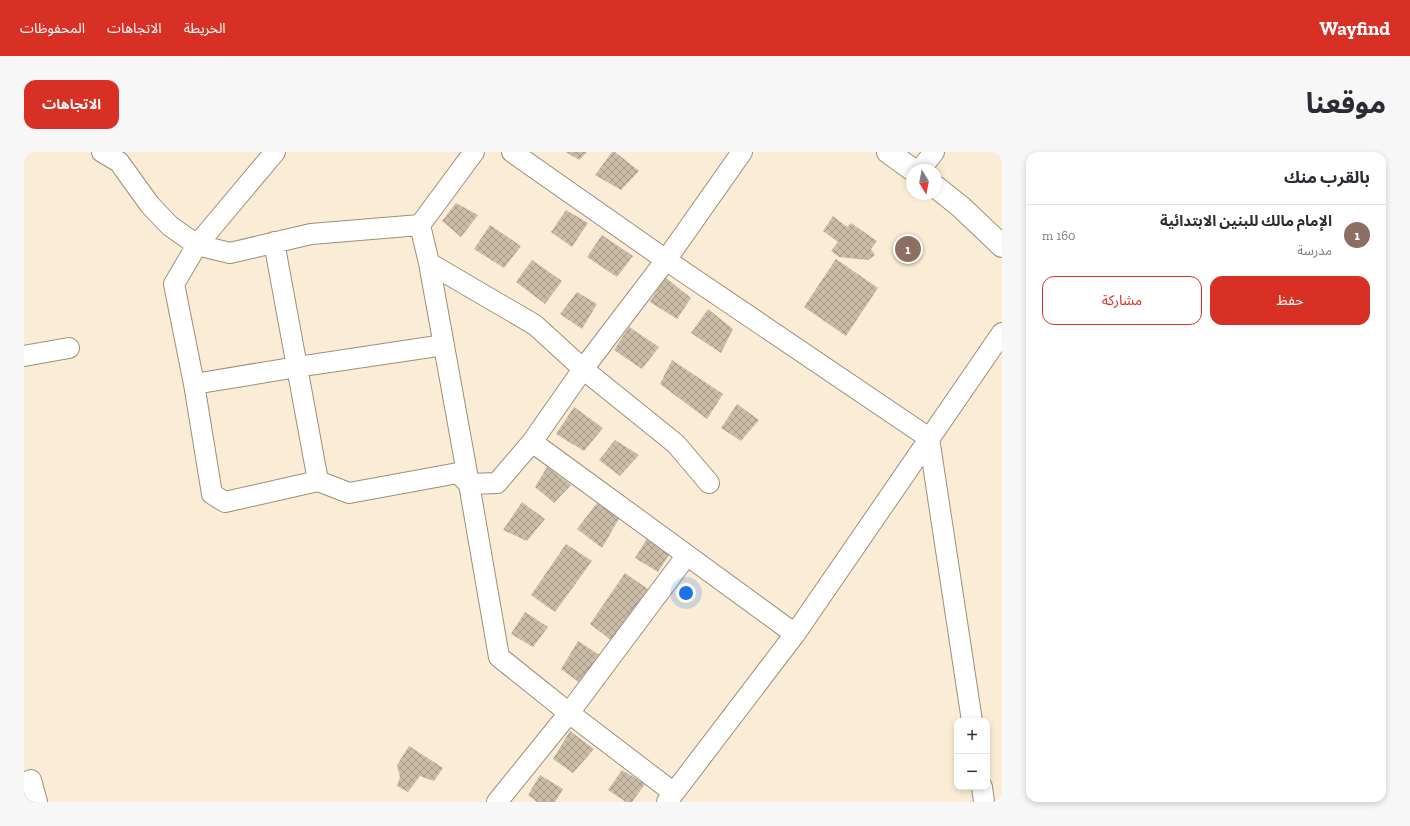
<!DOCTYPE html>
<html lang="ar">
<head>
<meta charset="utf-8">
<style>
  body { margin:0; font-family:"Zilla Slab","Noto Sans Arabic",serif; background:#f7f7f7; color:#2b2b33; direction:rtl }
  .controls { position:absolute; right:12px; bottom:12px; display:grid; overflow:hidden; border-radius:8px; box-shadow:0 2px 6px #0003 }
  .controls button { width:36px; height:36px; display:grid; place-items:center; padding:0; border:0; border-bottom:1px solid #e1e1e2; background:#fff; color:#2b2b33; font:20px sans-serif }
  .compass { position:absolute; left:882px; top:12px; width:36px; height:36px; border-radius:50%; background:#fff; box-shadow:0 2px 6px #0003; rotate:170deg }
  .you { position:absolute; left:662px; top:441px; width:14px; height:14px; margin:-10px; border:3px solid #fff; border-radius:50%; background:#1a73e8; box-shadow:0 0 0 6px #1a73e833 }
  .badge { display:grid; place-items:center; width:26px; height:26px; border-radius:50%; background:#d93025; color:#fff; font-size:13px; font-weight:700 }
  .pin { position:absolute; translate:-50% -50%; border:2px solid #fff; box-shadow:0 1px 4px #0006 }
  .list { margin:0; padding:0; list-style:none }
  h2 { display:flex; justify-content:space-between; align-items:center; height:52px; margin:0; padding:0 16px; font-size:17px }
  h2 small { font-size:13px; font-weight:400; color:#7c7c81 }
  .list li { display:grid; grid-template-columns:26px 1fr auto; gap:12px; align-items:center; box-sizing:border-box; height:60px; padding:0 16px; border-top:1px solid #e1e1e2 }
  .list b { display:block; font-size:15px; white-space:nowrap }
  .list p { margin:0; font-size:13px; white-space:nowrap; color:#7c7c81 }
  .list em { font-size:13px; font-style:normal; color:#7c7c81 }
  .actions { display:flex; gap:8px; padding:12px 16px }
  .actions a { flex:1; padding:9px 0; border:1px solid #d93025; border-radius:12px; text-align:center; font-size:14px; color:#d93025 }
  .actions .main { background:#d93025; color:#fff }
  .map { position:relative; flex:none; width:978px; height:650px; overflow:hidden; direction:ltr; border-radius:12px }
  header { display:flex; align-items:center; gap:24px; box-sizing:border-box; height:56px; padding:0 20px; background:#d93025; color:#fff }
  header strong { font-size:19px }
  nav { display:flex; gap:22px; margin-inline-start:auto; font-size:14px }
  .intro { display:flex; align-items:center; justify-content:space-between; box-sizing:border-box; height:96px; padding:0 24px }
  h1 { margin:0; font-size:28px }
  .button { padding:10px 18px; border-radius:12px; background:#d93025; color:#fff; font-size:14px; font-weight:700 }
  main { display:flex; gap:24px; padding:0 24px }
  aside { flex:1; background:#fff; border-radius:12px; box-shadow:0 2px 6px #0003 }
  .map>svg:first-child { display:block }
  .building { fill:url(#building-cross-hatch) }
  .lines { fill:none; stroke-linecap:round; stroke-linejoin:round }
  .street-casing { stroke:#9c8f79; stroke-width:22 }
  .secondary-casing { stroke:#9c8f79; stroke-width:24 }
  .street { stroke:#fff; stroke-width:20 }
  .secondary { stroke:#fff; stroke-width:22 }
</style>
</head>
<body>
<header>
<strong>Wayfind</strong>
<nav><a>الخريطة</a><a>الاتجاهات</a><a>المحفوظات</a></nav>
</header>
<div class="intro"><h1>موقعنا</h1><a class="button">الاتجاهات</a></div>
<main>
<aside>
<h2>بالقرب منك<small></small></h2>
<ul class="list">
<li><span class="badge" style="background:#8d6e63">1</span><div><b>الإمام مالك للبنين الابتدائية</b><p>مدرسة</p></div><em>160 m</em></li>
</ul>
<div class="actions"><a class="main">حفظ</a><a>مشاركة</a></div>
</aside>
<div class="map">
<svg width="978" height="650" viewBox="0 0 978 650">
  <defs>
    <pattern id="building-cross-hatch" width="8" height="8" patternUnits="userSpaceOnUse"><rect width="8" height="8" fill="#cabca6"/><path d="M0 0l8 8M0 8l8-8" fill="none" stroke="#a59a88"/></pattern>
  </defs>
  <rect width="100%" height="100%" fill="#fbedd5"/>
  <path class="building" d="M542,0H563L555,8Z
    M588,0H591L615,19L597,38L571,23Z
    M432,51L454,63L437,85L418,69Z
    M542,58L564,71L548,95L527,80Z
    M809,64L823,75L827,71L853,89L847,97L851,103L844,108L815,105L807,99L814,90L799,79Z
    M466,73L497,94L480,116L450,97Z
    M578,83L609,104L593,125L563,105Z
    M812,107L854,136L822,184L780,155Z
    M508,108L538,129L521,152L492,130Z
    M641,125L667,146L653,167L626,150Z
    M553,140L573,152L558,177L536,162Z
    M684,157L709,177L697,201L667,181Z
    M605,175L635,195L618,217L590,198Z
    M648,208L699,242L683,267L636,232Z
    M713,252L735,268L717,289L697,276Z
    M550,255L579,276L560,299L532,282Z
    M591,288L615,303L596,324L575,308Z
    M523,315L547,333L530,351L511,335Z
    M498,350L521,367L503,389L479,378Z
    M573,351L596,365L578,396L553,377Z
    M624,385L648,398L634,420L611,406Z
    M542,392L568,409L531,460L507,443Z
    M601,421L624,437L588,489L566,472Z
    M501,460L524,475L509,495L487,482Z
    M554,489L577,504L560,534L537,517Z
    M546,579L570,597L549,621L529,607Z
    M385,594L419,616L410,629L396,624L384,640L373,634L376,625L373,613Z
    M598,618L621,632L608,650H602L584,638Z
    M516,623L539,637L531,650H513L504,643Z"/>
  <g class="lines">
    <defs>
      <path id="street" d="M78,0L95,10L126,53L146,74L173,93L206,101L287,82L396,73L405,111L445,332
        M251,0L173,93L150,132L170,232L188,342L201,350L294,329
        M488,0L642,108L905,286L948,569
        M896,18L910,0
        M396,73L450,0
        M250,90L294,329L325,341L434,321L445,332
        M405,111L511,173L559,217L652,292L685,331
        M0,204L45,196
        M170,232L273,215L420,193
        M508,290L771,482
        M0,631L7,628L13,650
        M958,635L960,650
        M650,641L545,561L475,505L445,332L473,331L508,290L559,217L642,108L718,0
        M473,650L545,561L663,403
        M643,650L771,482L978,181"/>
      <path id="secondary" d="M864,0L889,18
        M912,35L937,55L978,94"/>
    </defs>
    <use href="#street" class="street-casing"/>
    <use href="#secondary" class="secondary-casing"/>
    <use href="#street" class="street"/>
    <use href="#secondary" class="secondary"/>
  </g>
</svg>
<div class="controls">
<button>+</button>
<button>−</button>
</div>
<svg class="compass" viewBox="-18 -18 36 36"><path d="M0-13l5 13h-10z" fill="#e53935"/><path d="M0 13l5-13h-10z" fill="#7c7c81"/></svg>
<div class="you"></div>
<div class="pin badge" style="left:884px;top:97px;background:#8d6e63">1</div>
</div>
</main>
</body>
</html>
